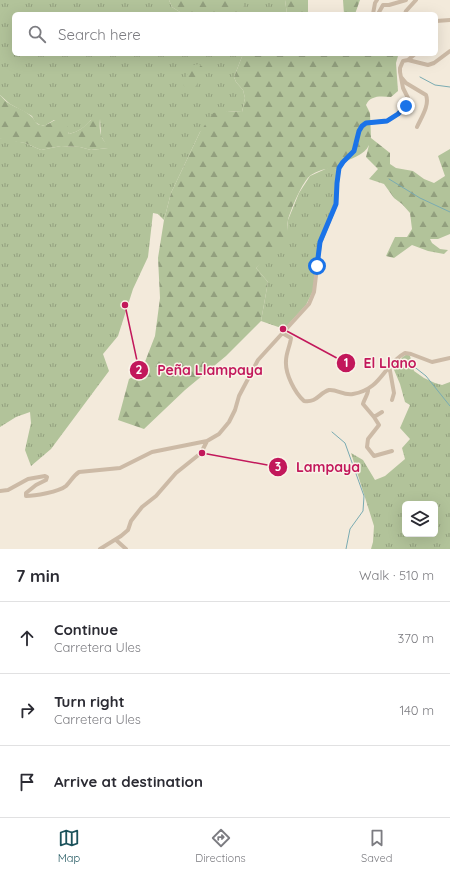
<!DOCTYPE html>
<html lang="en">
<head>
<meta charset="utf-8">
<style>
  body { margin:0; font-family:Quicksand,sans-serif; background:#f2f2f3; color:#2b2b33 }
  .controls { position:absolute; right:12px; bottom:12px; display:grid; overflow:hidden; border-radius:6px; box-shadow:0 4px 16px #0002 }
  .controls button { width:36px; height:36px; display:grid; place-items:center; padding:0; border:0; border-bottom:1px solid #e1e1e2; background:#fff; color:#2b2b33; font:20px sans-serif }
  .stop { position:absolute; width:12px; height:12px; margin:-9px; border:3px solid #1a73e8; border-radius:50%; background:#fff }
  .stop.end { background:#1a73e8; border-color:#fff; box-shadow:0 1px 4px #0008 }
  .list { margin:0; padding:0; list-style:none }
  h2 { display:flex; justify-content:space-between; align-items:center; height:52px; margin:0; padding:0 16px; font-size:17px }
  h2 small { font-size:13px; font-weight:400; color:#7c7c81 }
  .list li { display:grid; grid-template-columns:26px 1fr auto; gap:12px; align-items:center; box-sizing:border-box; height:72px; padding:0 16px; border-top:1px solid #e1e1e2 }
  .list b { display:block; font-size:15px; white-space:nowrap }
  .list p { margin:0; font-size:13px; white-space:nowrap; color:#7c7c81 }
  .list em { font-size:13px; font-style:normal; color:#7c7c81 }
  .icon { flex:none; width:22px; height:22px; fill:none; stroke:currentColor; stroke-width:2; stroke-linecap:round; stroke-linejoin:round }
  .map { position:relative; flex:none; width:450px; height:549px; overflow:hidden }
  .search { position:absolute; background:#fff; box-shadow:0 4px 16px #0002; left:12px; right:12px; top:12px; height:44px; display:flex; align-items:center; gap:10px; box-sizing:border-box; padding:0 14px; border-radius:6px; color:#7c7c81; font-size:15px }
  .sheet { height:268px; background:#fff }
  nav { display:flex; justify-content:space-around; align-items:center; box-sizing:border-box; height:56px; border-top:1px solid #e1e1e2; background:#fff; font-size:11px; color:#7c7c81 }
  nav a { display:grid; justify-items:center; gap:2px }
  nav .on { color:#1b525b }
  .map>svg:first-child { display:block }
  .grass { fill:url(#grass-tufts); fill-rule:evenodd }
  .forest { fill:url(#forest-firs) }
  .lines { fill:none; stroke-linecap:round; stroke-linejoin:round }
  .stream { stroke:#79abb2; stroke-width:1 }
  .minor { stroke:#ccbaa6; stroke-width:4 }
  .route { stroke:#1a73e8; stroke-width:5 }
  .leader { fill:none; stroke:#c2185b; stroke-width:1.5 }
  .callout-dot { fill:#c2185b; stroke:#faf3e8; stroke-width:1.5 }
  .mark-label { font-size:12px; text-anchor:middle; font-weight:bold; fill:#fff }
  .callout-label { font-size:14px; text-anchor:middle; font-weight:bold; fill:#c2185b; stroke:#faf3e8; stroke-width:3; stroke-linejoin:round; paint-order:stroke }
</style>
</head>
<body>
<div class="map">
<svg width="450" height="549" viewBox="0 0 450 549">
  <defs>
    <pattern id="grass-tufts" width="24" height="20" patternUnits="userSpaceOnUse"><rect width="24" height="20" fill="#b2c39a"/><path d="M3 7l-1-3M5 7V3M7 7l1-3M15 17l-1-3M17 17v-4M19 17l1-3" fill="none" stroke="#929f7e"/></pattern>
    <pattern id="forest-firs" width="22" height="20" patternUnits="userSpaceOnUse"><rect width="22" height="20" fill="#b2c39a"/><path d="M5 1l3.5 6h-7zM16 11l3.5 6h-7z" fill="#929f7e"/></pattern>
  </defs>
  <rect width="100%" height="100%" fill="#f3eadb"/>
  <path class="grass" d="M0,0H169L172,7L183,14H14V54H243L234,77L236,82L243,90L245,98L242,112L227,111L200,132L171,193L164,220L158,214L153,213L148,257L133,289L118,336L103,354L109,371L51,449L31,466L25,450L31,423L30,412L16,417L0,427V138L25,143L41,150L61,146L80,147L91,150L108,148L101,136L100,119L91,120C85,127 78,132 69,134L68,132V126L54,120L46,125H40L35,122L32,116L10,104L0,95Z
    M244,0H285L287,14H244Z
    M330,167L337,170L335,182V201L320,238L313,291L306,305L284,329L261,321L268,282L256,268L287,231L288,220L299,193L310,176Z
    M407,354L410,356L414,371L424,378L435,383L442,385L450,382V549H371L373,542L374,526L351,453L363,460L375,480L385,476L405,459L402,448L410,439L400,428L410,405L405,402L400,384L392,365ZM405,504H435V534H405Z"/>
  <path class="forest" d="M169,0H244V14H183L172,7Z
    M285,0H308V14H287Z
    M343,0H360L355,14H344Z
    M243,54H396L398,56L396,63L398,91L391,97C381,96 370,95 366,105L370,113L371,138L390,153V164L396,168L413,171L424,179L434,183L445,176L438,156L450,149V234L438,239H430L432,243L440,249L448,250L444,254L428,251L412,245L394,258L386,256L395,237H407L412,229L410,213L402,204L394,198L384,184L369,179L378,169L366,157L369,145C365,155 350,159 341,163L337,170C329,167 319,170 311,175C303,180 290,211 288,220C287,226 287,231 289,236L256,268L268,282L261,321L226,356L185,390L144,429L118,420L129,379L141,372L155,336L160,298L158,258L164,220L171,193L200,132L213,113L227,111L242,112L245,98L243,90L236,82L234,77Z
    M199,64L205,69H208L192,91L184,86L183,83L188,73L194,65Z
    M0,95C3,98 6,102 10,104C17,108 26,111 32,117C35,120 36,125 41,125C52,127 52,114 68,123V132L69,134C81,131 86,125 94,117L100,119C99,130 100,139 109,146L108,148L91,150L80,147L61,146L41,150L25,143L3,140L0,138Z"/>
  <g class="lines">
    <path class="stream" d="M420,77L435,85L450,87
      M389,179L420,198L450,212
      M412,365L426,376L450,406
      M332,432L345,443L364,496L363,511L350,529L346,549"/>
    <path class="minor" d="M373,14L375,3L377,0
      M378,14L383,5H389L406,0
      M405,14L406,11L416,0
      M436,21L450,20
      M408,60L428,65L434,63L450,51
      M401,77L406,83L426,95C430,105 421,118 417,127
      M282,333L291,338C290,346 286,353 286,361C285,374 295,393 304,401C317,403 319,393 329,390C337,389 344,396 353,394C382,389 383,365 405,353L411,354L432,362L450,358
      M389,365L394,393L392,400
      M368,389C369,393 364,399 363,404L374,417L382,412
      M374,417L379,425L368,439L367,447L374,456L392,451
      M0,491L8,490L28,479L45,476L47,477L46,480L36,485L26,493V496C34,496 59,492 66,486C71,481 73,476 79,472L120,468L152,452L207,441L219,434L229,422L235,410L239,396L258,360L309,304L314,292L320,243L336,204L337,183L339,168L343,162L354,151L359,131L362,126L366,123L387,121L398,114L406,106L408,98L403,88L400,72V68L403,61L408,60L415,54
      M116,540L126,549
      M100,549L121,536L128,530L131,521L142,507L156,496L176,473L201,453L207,441"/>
  </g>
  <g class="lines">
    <path class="route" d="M317,266L320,242L336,204L337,183L339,168L343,162L354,151L359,131L362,126L366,123L387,121L398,114L406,106"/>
  </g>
  <path class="leader" d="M283 329L346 363M125 305L139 370M202 453L278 467"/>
  <g class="callout-dot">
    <circle cx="283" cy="329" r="4"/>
    <circle cx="125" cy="305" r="4"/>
    <circle cx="202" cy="453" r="4"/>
    <circle cx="346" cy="363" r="10"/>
    <circle cx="139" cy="370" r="10"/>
    <circle cx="278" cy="467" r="10"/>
  </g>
  <g class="mark-label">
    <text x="346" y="367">1</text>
    <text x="139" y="374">2</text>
    <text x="278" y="471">3</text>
  </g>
  <g class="callout-label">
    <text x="390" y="368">El Llano</text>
    <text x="210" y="375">Peña Llampaya</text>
    <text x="328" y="472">Lampaya</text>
  </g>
</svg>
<div class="controls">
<button><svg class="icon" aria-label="layers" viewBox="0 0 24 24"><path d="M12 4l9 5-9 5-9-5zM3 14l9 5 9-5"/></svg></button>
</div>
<div class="stop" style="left:317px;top:266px"></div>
<div class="stop end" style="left:406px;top:106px"></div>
<div class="search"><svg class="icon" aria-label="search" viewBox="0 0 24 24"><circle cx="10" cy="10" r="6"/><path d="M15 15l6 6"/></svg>Search here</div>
</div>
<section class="sheet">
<h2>7 min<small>Walk · 510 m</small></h2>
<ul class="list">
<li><svg class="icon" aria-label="ahead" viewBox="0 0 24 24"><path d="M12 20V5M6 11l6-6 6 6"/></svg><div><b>Continue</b><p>Carretera Ules</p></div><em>370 m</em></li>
<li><svg class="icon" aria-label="right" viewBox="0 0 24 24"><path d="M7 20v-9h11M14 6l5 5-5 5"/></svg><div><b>Turn right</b><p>Carretera Ules</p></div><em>140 m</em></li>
<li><svg class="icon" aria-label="arrive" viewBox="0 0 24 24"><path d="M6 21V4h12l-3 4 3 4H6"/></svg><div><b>Arrive at destination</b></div></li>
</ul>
</section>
<nav>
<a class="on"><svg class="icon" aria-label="map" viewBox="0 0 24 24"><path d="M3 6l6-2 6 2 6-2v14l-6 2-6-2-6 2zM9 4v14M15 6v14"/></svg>Map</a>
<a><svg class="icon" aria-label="directions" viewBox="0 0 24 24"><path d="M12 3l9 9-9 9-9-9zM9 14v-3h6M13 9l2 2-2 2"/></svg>Directions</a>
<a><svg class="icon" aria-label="saved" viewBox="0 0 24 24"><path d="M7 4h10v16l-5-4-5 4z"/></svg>Saved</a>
</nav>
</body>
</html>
